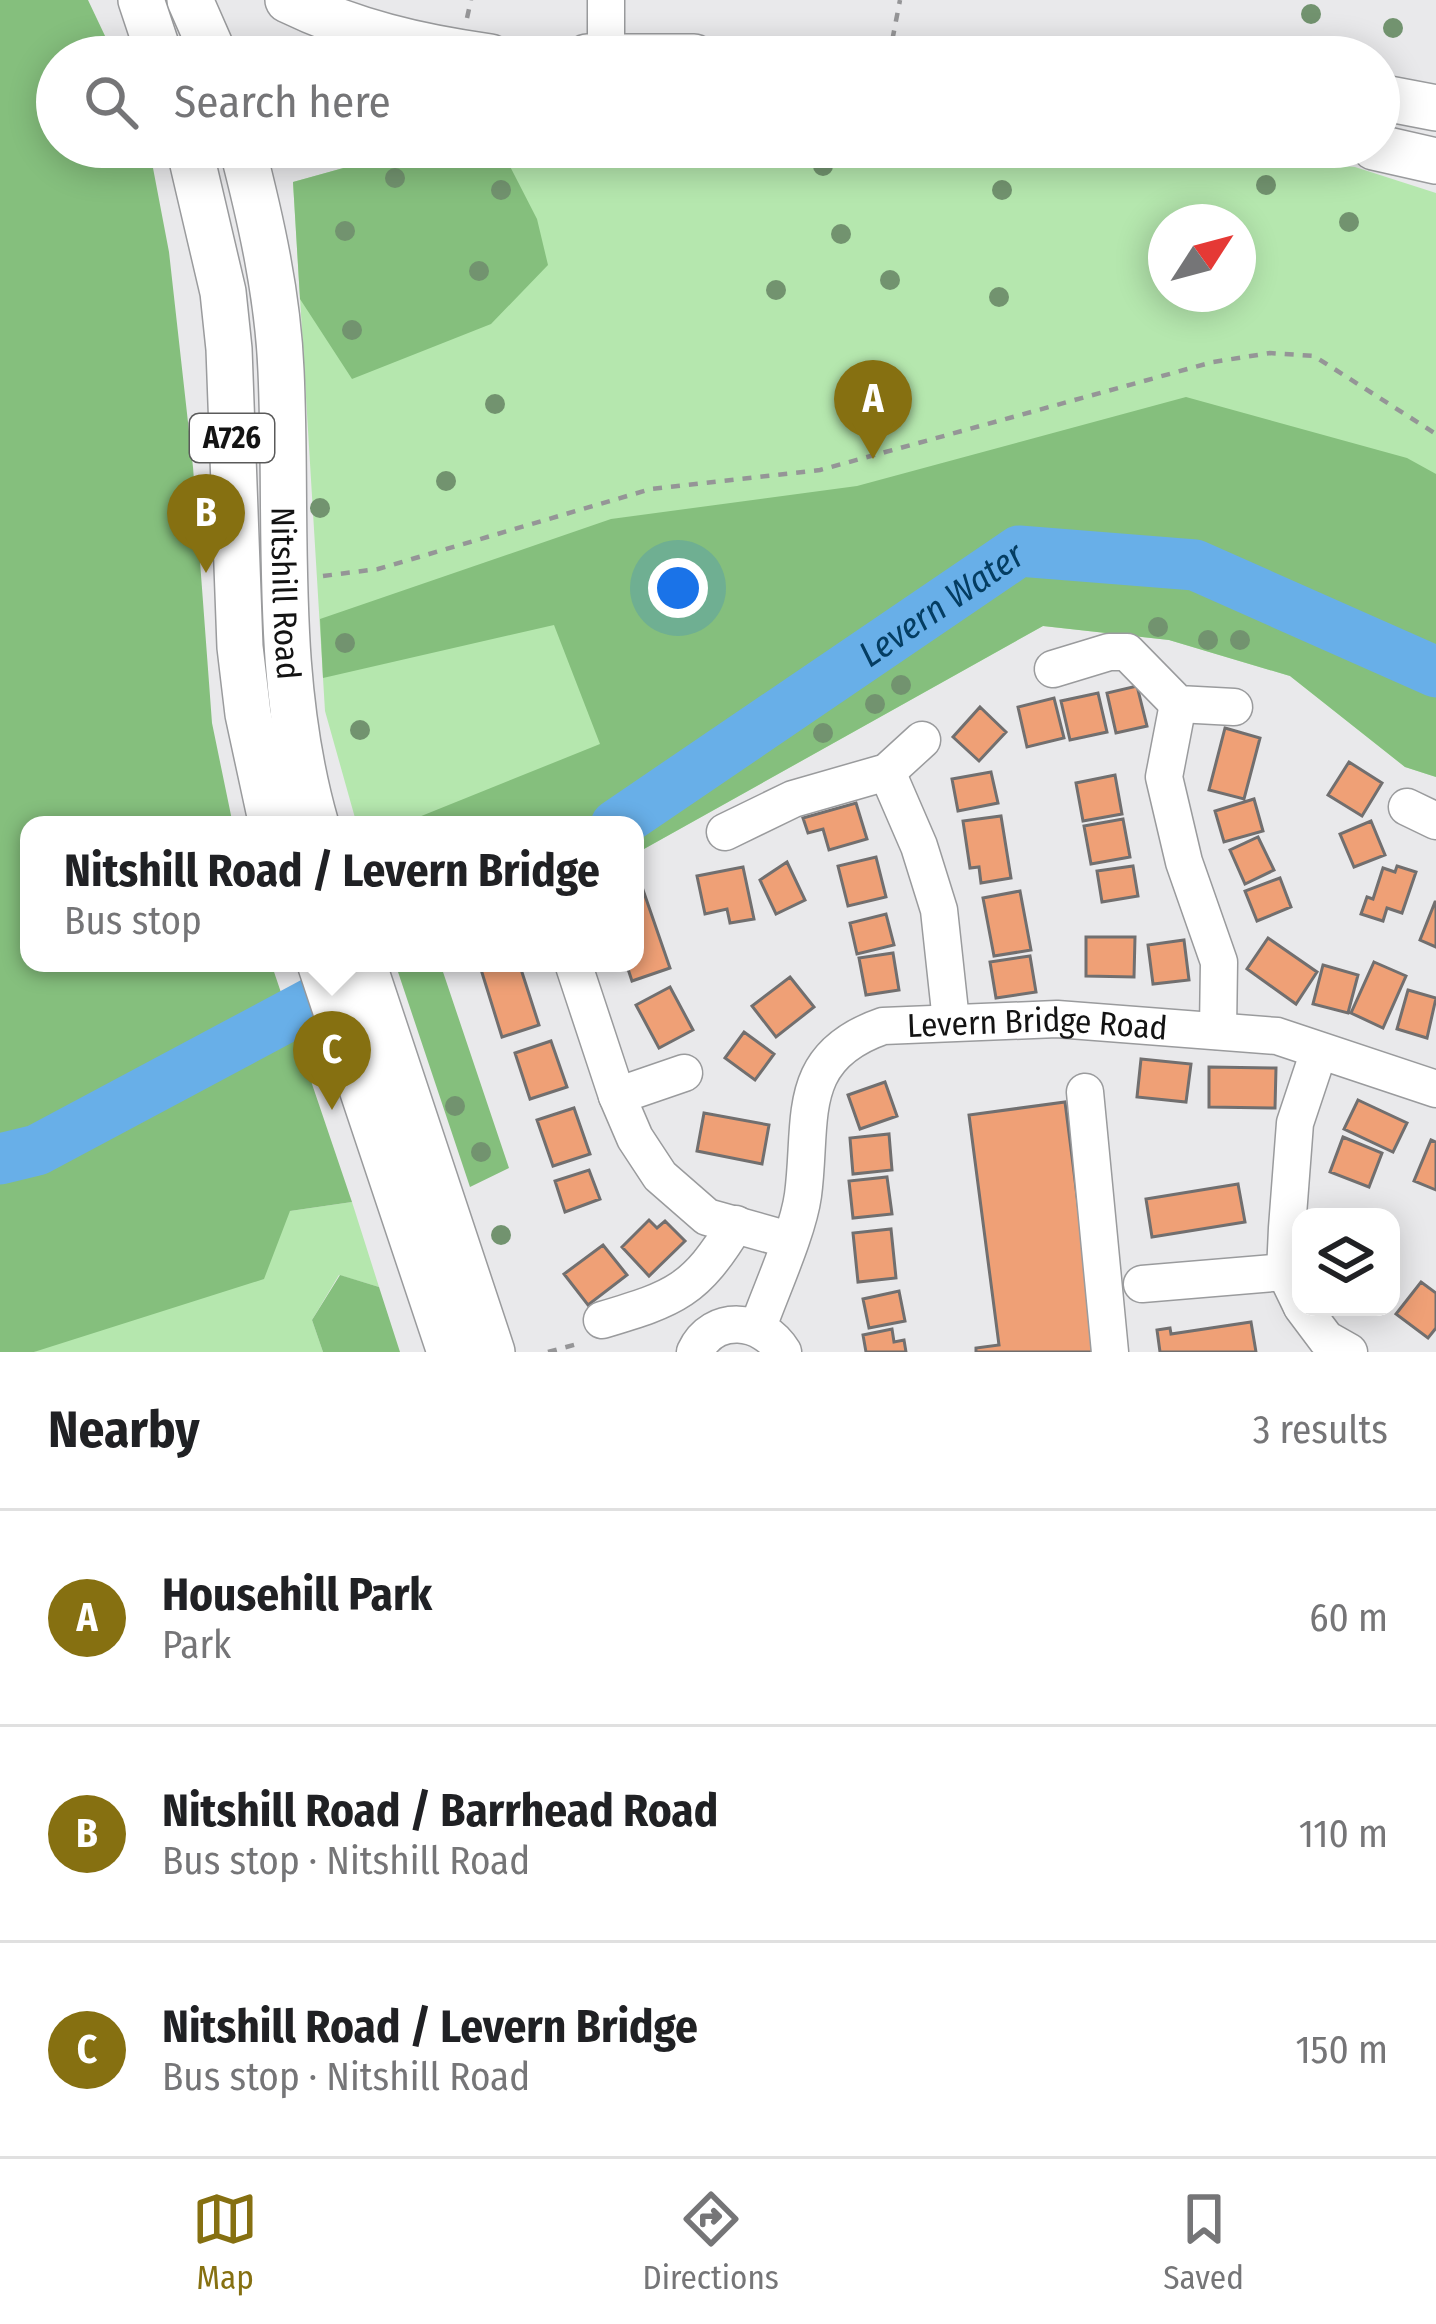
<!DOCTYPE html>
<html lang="en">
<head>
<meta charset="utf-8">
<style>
  body { margin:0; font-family:"Fira Sans Condensed",sans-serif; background:#f2f2f2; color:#202124 }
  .controls { position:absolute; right:36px; bottom:36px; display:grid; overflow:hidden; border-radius:24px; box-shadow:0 6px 30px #0003 }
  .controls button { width:108px; height:108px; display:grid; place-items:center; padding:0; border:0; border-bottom:3px solid #e0e0e0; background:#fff; color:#202124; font:60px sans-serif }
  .compass { position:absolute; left:1148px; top:204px; width:108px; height:108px; border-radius:50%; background:#fff; box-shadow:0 6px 30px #0003; rotate:54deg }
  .you { position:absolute; left:678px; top:588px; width:42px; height:42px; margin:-30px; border:9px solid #fff; border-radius:50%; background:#1a73e8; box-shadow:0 0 0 18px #1a73e833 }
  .badge { display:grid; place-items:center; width:78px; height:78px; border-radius:50%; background:#867011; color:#fff; font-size:39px; font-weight:700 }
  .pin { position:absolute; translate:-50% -99px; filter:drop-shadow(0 3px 6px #0008) }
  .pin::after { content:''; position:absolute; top:63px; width:42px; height:36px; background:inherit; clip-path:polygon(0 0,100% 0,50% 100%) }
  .popup { position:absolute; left:20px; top:816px; width:624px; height:156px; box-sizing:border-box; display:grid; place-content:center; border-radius:24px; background:#fff; filter:drop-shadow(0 3px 9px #0005); font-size:39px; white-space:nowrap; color:#757577 }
  .popup b { font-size:45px; color:#202124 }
  .popup::after { content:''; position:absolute; left:50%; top:100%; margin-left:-24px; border:24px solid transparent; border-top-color:#fff }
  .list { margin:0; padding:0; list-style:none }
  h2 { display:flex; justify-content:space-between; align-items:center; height:156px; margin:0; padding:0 48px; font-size:51px }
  h2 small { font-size:39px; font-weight:400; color:#757577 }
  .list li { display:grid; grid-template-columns:78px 1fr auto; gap:36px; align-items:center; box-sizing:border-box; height:216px; padding:0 48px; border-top:3px solid #e0e0e0 }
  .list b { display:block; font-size:45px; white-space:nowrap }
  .list p { margin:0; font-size:39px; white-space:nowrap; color:#757577 }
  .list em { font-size:39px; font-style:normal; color:#757577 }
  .icon { flex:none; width:66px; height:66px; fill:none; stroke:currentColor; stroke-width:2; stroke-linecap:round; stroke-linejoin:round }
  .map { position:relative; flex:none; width:1436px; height:1352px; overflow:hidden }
  .search { position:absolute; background:#fff; box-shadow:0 6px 30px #0003; left:36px; right:36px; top:36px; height:132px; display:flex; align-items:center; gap:30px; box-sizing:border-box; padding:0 42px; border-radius:66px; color:#757577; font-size:45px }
  .sheet { height:804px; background:#fff }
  nav { display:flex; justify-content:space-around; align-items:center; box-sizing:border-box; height:168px; border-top:3px solid #e0e0e0; background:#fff; font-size:33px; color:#757577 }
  nav a { display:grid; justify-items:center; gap:6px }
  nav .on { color:#867011 }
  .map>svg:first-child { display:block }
  .green { fill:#b5e7ae; fill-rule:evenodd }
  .forest { fill:#85bf7d }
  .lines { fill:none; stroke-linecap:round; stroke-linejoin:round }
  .river { stroke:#68afe8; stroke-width:51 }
  .building { fill:#efa076; stroke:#716f6f; stroke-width:3 }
  .minor-casing { stroke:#9a9b9d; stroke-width:39 }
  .major-casing { stroke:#9a9b9d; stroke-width:48 }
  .path { stroke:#959597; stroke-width:4.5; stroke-dasharray:9 9; stroke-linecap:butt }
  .minor { stroke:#fff; stroke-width:36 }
  .major { stroke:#fff; stroke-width:45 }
  .tree { fill:#72936f }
  .labels { text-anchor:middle; stroke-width:9; stroke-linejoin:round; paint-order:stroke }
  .shield { fill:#fff; stroke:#5a5a5a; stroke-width:3 }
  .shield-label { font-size:30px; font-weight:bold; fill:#131313 }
  .street-label { font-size:33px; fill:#131313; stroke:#fff }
  .water-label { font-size:36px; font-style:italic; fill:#043d62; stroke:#fff }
</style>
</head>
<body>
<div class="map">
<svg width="1436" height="1352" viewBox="0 0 1436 1352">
  <rect width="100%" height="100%" fill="#e9e9eb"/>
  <path class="green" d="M419,147H1078L1355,167L1436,193V777L1405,767L1290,676L1169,640L1043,626L635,854V825H357L325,711L293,182ZM1166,222H1238V294H1166Z
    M352,1202L379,1287L339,1275L312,1320L323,1352H34L290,1211Z"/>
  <path class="forest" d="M0,0H88L115,57H57V147H149L169,252L193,467L212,723L233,825H29V963H271L352,1202L290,1211L264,1279L34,1352H0Z
    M419,147H500L537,219L548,265L491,324L352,379L300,299L293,182Z
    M1186,397L1407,458L1436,474V777L1405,767L1290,676L1169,640L1043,626L635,854V825H399L600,744L554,625L323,678L320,619L611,519L857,486Z
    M395,963H440L509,1168L470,1187Z
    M340,1275L379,1287L400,1352H323L312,1320Z"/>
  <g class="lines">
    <g class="river">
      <path id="s1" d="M616,825L1019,551L1195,565L1436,672"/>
      <path d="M0,1159L37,1150L316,1001"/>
    </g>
  </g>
  <path class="building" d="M1137,686L1147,726L1116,733L1107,693Z
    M1098,693L1107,732L1070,740L1061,701Z
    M1054,698L1064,738L1027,747L1018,707Z
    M980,707L1006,732L979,761L953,737Z
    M1225,728L1260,738L1244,799L1209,790Z
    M1349,762L1382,783L1362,816L1328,795Z
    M991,772L998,803L958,811L952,779Z
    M1115,775L1122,814L1083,821L1076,783Z
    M1254,799L1263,831L1224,842L1215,811Z
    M856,803L867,839L829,850L823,829L808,833L803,818Z
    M1001,816L1011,878L981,883L979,867L970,868L963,821Z
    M1123,819L1130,857L1091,864L1084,826Z
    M1371,821L1385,855L1354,867L1340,834Z
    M1258,837L1274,870L1245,884L1230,850Z
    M876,857L886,897L848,906L838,866Z
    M787,862L805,900L776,914L760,880Z
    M1133,866L1138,896L1102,902L1097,871Z
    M1397,866L1416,872L1402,913L1387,908L1383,921L1361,914L1367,897L1373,899L1383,868L1395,872Z
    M743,867L754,919L730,923L727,909L705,914L697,876Z
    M1280,878L1291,907L1257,921L1245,891Z
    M642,887L670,968L632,981L626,963H635V890Z
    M1020,891L1031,950L994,956L983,898Z
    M1435,902H1436V947L1420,940Z
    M886,914L894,945L857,954L850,923Z
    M1086,937H1135L1134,977L1086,976Z
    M1268,938L1317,972L1296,1004L1247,969Z
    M1184,940L1189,980L1153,984L1148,945Z
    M893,953L899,990L866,995L859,958Z
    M1030,956L1036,992L996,998L990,962Z
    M1374,962L1406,976L1383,1028L1351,1013Z
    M479,963H519L539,1025L502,1037Z
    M1323,965L1358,975L1348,1013L1313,1004Z
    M790,977L814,1007L776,1037L752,1006Z
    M670,987L693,1030L659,1048L636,1005Z
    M1408,990L1436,998L1427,1038L1397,1029Z
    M744,1032L774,1054L755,1080L725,1058Z
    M551,1041L567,1087L530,1099L515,1053Z
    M1141,1059L1191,1064L1186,1102L1137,1097Z
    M1209,1067L1276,1068L1275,1108L1209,1107Z
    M885,1082L897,1116L860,1129L848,1095Z
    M1358,1100L1407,1123L1393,1152L1344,1129Z
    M1065,1102L1097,1352H976V1348L999,1345L969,1115Z
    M574,1108L590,1154L553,1166L537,1120Z
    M704,1113L769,1125L762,1164L697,1151Z
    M889,1134L892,1170L853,1174L850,1138Z
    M1343,1137L1382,1153L1369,1187L1330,1172Z
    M1431,1140L1436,1142V1190L1414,1181Z
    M589,1170L600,1199L565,1212L555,1181Z
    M887,1177L892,1214L853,1218L849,1181Z
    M1238,1184L1245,1222L1152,1237L1146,1199Z
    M649,1220L657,1228L665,1221L685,1241L649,1276L622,1247Z
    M891,1229L896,1278L858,1282L853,1233Z
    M603,1245L627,1275L588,1305L564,1274Z
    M1421,1282L1436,1293V1328L1428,1338L1396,1314Z
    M899,1291L905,1321L869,1328L863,1299Z
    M1251,1322L1256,1352H1160L1157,1330L1170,1328L1171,1334Z
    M892,1329L894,1342L904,1340L906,1352H866L863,1335Z"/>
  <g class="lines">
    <defs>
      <g id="minor">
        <path d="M606,56V0"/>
        <path d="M1053,669L1109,652H1127L1178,704L1234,707"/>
        <path d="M1178,704L1164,777L1184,862L1219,962L1218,1031"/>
        <path d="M887,772L919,846L939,910L951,1021"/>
        <path d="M1407,807L1436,821"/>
        <path d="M725,832L793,799L887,772L922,740"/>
        <path d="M573,963L617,1096L635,1138L660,1176L707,1217L789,1240"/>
        <path d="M1085,1092L1110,1352"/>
        <path d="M617,1096L684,1073"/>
        <path d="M1142,1284L1285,1272"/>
        <path d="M1301,1305L1285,1272L1287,1228L1295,1123L1319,1051"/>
        <path d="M1302,1307L1326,1339L1349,1352"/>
        <path d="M602,1320C676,1298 695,1291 736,1224"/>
        <path id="s2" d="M758,1327C771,1290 798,1232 803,1195C813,1120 793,1057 883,1026L1057,1019L1277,1036L1436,1089"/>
        <path d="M695,1352C713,1313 763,1318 783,1352"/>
      </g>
      <g id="major">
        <path d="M141,0L160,57"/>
        <path d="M190,0L215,57"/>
        <path d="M288,0C354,32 418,47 490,57"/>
        <path d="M587,57H694"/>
        <path d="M1379,97L1436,108"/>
        <path d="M189,147L223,292L229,349L240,647L248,714L272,825"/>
        <path id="s3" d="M242,147C261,220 278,296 281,371C288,524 273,676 316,825"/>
        <path d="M1374,147L1436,161"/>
        <path d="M320,963L450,1352"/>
        <path d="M363,963L492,1352"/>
      </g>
    </defs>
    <use href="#minor" class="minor-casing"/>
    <use href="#major" class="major-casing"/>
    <path class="path" d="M467,18L471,0
      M249,38L258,57
      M889,57L900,0
      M323,576L378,569L651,489L820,470L1213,362L1270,353L1314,356L1436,434
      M548,1352L581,1343"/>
    <use href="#minor" class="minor"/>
    <use href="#major" class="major"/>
  </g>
  <g class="tree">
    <circle cx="1311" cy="14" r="10"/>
    <circle cx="1393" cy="28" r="10"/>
    <circle cx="823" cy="166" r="10"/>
    <circle cx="395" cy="178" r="10"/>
    <circle cx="1266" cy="185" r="10"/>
    <circle cx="501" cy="190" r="10"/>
    <circle cx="1002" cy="190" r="10"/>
    <circle cx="1349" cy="222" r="10"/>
    <circle cx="345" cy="231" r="10"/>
    <circle cx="841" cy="234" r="10"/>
    <circle cx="479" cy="271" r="10"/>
    <circle cx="890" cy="280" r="10"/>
    <circle cx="776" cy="290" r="10"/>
    <circle cx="999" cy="297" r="10"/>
    <circle cx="352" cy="330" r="10"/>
    <circle cx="495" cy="404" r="10"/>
    <circle cx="446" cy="481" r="10"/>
    <circle cx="320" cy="508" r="10"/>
    <circle cx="1158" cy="627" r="10"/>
    <circle cx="1208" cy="640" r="10"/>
    <circle cx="1240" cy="640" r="10"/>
    <circle cx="345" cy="643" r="10"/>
    <circle cx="901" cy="685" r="10"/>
    <circle cx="875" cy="704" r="10"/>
    <circle cx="360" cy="730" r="10"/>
    <circle cx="823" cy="733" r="10"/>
    <circle cx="455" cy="1106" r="10"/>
    <circle cx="481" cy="1152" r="10"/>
    <circle cx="501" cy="1235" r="10"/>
  </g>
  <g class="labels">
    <rect class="shield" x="190" y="414" width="84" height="48" rx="9"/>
    <g class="shield-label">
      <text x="232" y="448">A726</text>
    </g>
    <g class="street-label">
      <text dy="12" stroke="none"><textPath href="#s3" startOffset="450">Nitshill Road</textPath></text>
      <text dy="12" stroke="none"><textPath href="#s2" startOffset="498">Levern Bridge Road</textPath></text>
    </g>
    <g class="water-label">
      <text dy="13" stroke="none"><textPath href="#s1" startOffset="393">Levern Water</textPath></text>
    </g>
  </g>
</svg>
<div class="controls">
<button><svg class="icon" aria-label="layers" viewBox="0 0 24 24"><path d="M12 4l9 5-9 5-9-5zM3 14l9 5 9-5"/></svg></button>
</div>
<svg class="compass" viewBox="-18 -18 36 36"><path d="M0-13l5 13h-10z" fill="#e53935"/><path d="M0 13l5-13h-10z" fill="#757577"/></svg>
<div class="you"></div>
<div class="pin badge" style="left:873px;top:459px">A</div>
<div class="pin badge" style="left:206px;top:573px">B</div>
<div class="pin badge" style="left:332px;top:1110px">C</div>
<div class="popup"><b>Nitshill Road / Levern Bridge</b>Bus stop</div>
<div class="search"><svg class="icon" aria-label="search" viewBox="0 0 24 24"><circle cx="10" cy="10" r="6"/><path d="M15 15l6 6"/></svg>Search here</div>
</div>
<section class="sheet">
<h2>Nearby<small>3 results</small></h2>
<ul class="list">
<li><span class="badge">A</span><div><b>Househill Park</b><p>Park</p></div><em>60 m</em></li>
<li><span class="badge">B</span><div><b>Nitshill Road / Barrhead Road</b><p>Bus stop · Nitshill Road</p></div><em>110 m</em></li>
<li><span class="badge">C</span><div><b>Nitshill Road / Levern Bridge</b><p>Bus stop · Nitshill Road</p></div><em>150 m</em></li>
</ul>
</section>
<nav>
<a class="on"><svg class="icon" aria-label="map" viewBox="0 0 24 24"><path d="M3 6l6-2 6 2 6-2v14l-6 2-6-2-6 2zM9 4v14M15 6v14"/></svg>Map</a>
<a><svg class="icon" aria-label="directions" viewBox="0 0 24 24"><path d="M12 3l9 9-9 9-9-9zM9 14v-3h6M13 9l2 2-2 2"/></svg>Directions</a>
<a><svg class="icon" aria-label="saved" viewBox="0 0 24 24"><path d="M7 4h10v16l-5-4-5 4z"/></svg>Saved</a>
</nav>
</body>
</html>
